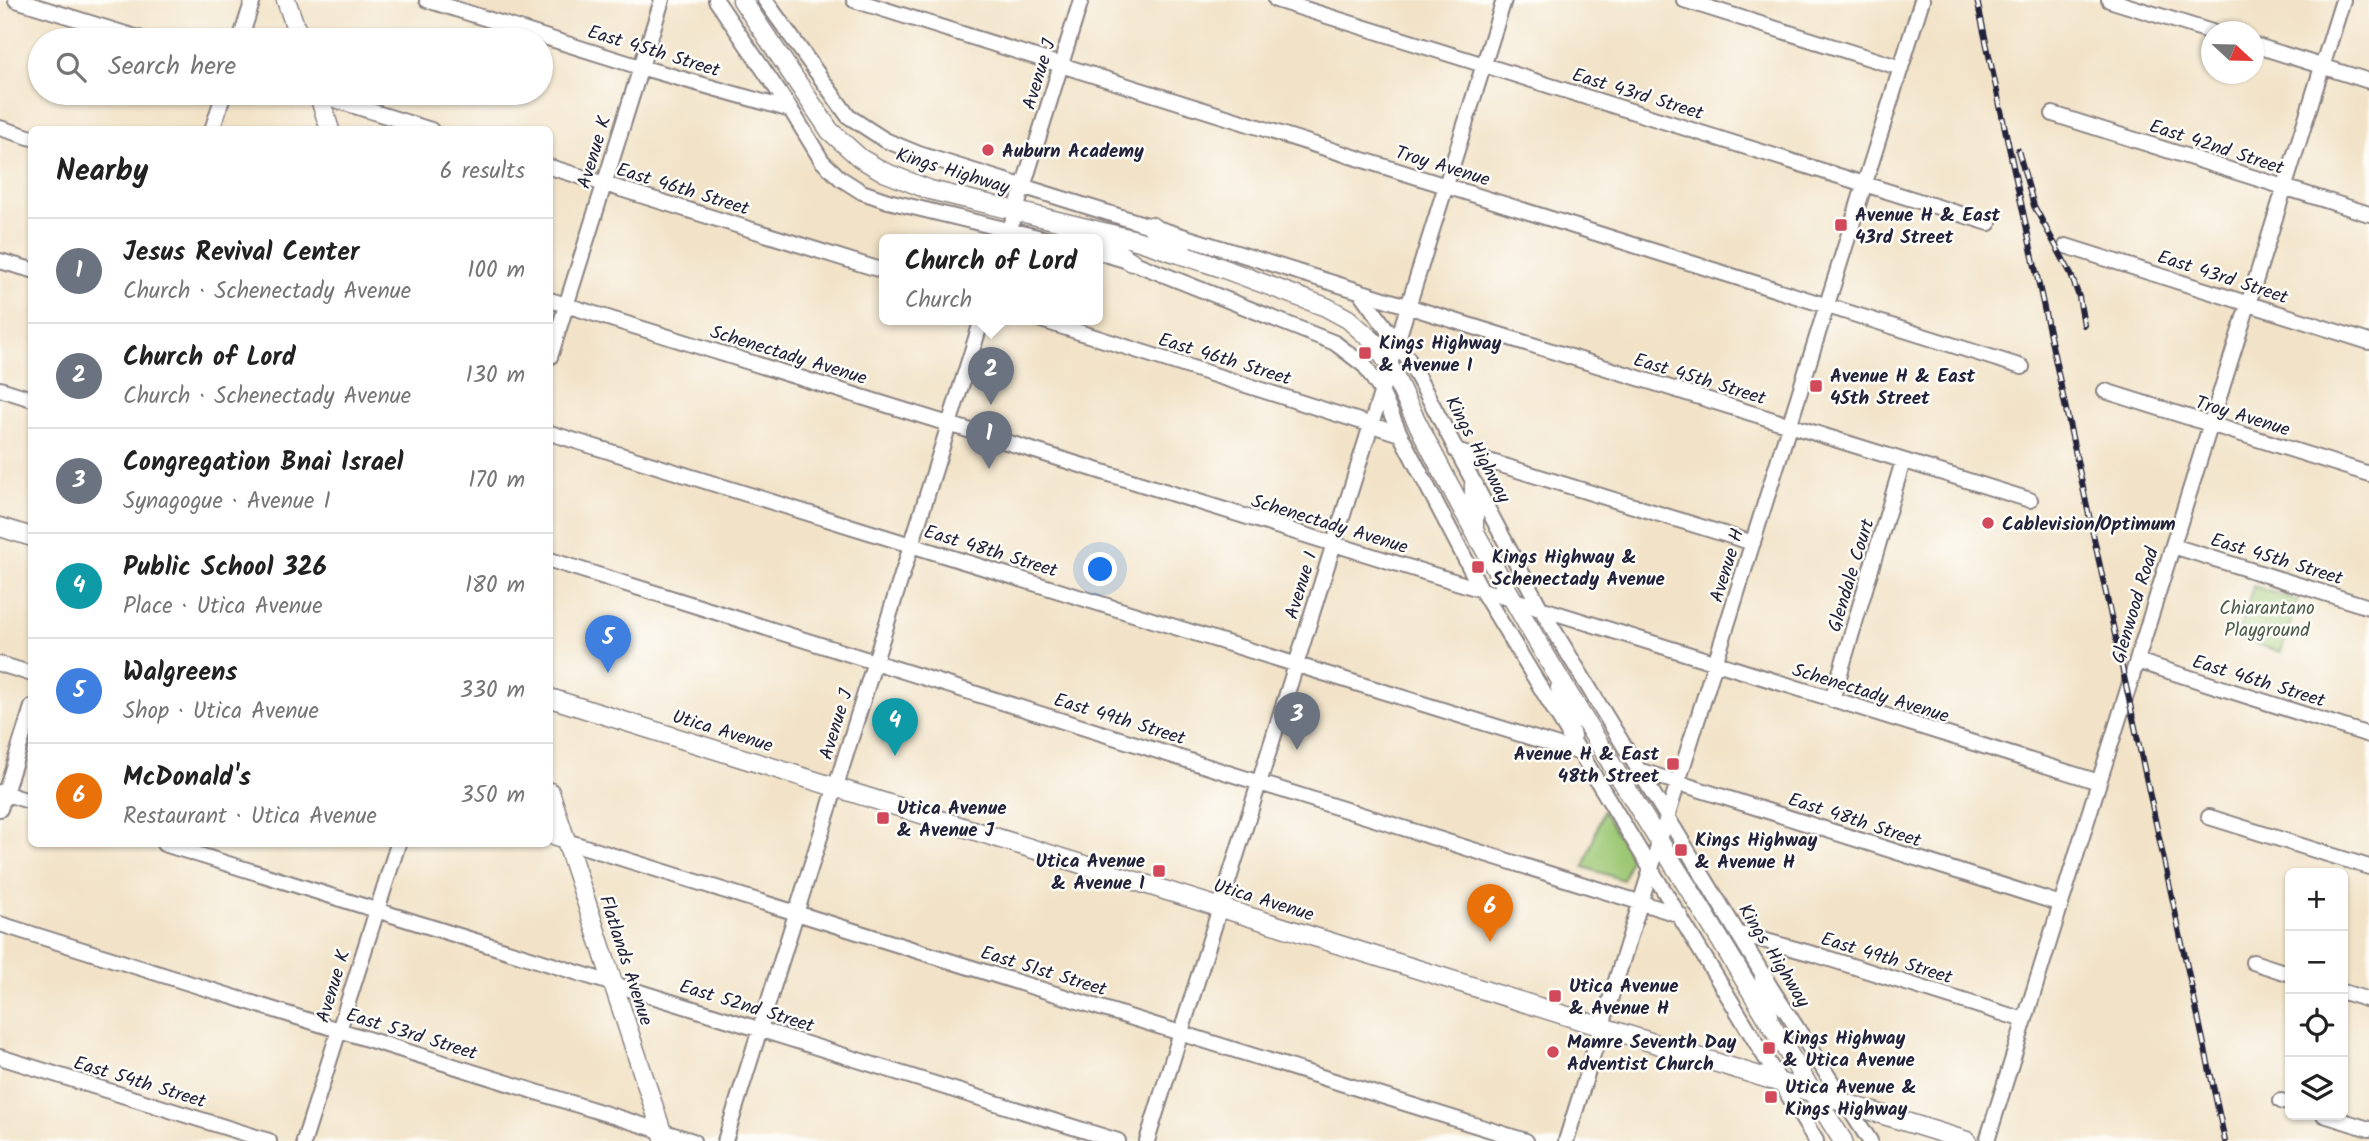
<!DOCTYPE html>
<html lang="en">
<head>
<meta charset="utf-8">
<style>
  body { margin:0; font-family:Kalam,sans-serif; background:#f2f2f2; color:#222 }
  .controls { position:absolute; right:21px; bottom:21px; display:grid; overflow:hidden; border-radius:10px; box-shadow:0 2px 5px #0004 }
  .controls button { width:63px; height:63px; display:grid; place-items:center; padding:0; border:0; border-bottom:2px solid #e0e0e0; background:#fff; color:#222; font:35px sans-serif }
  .compass { position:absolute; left:2201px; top:21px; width:63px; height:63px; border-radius:50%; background:#fff; box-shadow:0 2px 5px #0004; rotate:112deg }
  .you { position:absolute; left:1101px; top:570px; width:24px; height:24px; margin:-18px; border:5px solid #fff; border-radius:50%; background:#1a73e8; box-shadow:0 0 0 10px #1a73e833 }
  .badge { display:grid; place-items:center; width:46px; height:46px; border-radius:50%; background:#d1495b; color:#fff; font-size:23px; font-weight:700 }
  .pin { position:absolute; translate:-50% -58px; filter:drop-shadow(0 2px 4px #0008) }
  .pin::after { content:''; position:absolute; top:37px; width:24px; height:21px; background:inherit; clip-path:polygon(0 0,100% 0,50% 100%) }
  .popup { position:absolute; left:879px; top:234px; width:224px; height:91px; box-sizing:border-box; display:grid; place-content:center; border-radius:10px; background:#fff; filter:drop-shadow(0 2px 5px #0005); font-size:23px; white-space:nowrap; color:#767676 }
  .popup b { font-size:26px; color:#222 }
  .popup::after { content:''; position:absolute; left:50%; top:100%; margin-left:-14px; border:14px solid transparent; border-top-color:#fff }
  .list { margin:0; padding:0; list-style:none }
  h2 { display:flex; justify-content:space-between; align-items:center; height:91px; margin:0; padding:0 28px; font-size:30px }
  h2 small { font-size:23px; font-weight:400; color:#767676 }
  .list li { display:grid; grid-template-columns:46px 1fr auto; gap:21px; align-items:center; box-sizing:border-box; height:105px; padding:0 28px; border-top:2px solid #e0e0e0 }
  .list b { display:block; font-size:26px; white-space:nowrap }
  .list p { margin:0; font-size:23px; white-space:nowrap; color:#767676 }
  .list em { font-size:23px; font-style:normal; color:#767676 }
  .icon { flex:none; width:38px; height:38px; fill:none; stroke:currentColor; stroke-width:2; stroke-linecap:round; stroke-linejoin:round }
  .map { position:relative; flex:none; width:2369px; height:1141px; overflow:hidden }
  .search { position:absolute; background:#fff; box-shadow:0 2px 5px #0004; left:28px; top:28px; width:525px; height:77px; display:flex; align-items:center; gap:18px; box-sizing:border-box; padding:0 24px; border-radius:38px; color:#767676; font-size:26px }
  .panel { position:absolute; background:#fff; box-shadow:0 2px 5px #0004; left:28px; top:126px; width:525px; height:721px; border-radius:10px }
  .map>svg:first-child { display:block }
  .green { fill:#9cc773; stroke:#5f7457; stroke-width:2 }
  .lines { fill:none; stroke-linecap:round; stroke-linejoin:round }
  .minor-casing { stroke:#8a8282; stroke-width:18 }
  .major-casing { stroke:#8a8282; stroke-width:21 }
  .minor { stroke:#fff; stroke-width:14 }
  .major { stroke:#fff; stroke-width:18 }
  .rail-casing { stroke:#22223b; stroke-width:6 }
  .rail { stroke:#fdfcf7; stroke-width:3.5; stroke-dasharray:10; stroke-linecap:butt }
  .poi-dot { fill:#d1495b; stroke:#fdfcf7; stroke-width:2.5 }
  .labels { text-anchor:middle; stroke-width:5; stroke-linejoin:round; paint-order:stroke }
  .street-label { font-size:19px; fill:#22223b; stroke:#fdfcf7 }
  .poi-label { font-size:19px; font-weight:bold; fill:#22223b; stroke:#fdfcf7; text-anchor:start }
  .park-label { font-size:19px; fill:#4d5c4f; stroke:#fdfcf7 }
</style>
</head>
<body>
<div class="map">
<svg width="2369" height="1141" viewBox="0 0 2369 1141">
  <rect width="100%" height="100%" fill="#fdfcf7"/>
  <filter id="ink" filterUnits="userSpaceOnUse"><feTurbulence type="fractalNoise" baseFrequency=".0143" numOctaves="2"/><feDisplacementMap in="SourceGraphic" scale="14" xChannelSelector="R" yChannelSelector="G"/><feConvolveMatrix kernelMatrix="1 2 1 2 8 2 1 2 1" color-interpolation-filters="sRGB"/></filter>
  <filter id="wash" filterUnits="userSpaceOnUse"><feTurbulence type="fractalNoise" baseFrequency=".00686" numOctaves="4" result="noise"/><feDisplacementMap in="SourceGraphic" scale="28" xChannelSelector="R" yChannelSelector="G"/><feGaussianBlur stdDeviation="1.57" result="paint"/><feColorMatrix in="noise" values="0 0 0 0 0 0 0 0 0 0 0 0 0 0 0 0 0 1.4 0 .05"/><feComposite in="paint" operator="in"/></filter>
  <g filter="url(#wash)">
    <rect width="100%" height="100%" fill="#f2e3c8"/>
    <path class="green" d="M2253,586L2298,600L2281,652L2237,638Z
      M1603,811L1631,856L1623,880L1584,867Z"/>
  </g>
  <g filter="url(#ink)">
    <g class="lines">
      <defs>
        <path id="minor" d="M16,0L145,40
          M427,0L640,67L791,110
          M716,0L791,110L822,161L840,178L862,192L888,201L1046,239
          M765,0L848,116L885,140L919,154L2030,500
          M854,0L2022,367
          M1276,0L1989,223
          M1684,0L1901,68
          M2109,0L2212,32
          M240,40L253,0
          M2254,45L2369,81
          M313,93L431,130
          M2053,114L2369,214
          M0,128L32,138
          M212,130L224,93
          M550,167L884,271
          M1007,239L1081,0
          M2066,246L2369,342
          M1098,252L1132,262L1335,343L1365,366L1381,391L1400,434L1482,591L1816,1141
          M0,261L32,270
          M1359,291L1407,357L1541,609L1771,988L1870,1141
          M550,300L2099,782
          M1038,319L1400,434
          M550,357L662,0
          M0,389L32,399
          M2105,391L2369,474
          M550,433L1581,753
          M1456,451L1753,543
          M2173,546L2369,607
          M550,560L1680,915
          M2137,661L2369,735
          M0,664L32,674
          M1832,700L1903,461
          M1638,770L2061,904
          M0,792L32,802
          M0,809L32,707
          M2209,817L2369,867
          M550,836L1526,1141
          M164,844L1118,1141
          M0,924L693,1141
          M1737,933L1817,955L2024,1020
          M2253,962L2290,974
          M2343,992L2369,1000
          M0,1057L269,1141
          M2281,1101L2290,1104
          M2324,1115L2369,1129
          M304,1141L398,844
          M725,1141L982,319
          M1147,1141L1504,0
          M1566,1141L1922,0
          M1987,1141L2343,0"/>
        <path id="major" d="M286,0L300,40
          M742,0L830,131L860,158L884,172L930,190L1136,240L1219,267L1326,307L1348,319L1375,343L1389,365C1477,551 1588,727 1697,902C1746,981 1792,1062 1843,1141
          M318,93L330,130
          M1151,226L1182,250
          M1098,240L1132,262
          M1474,485V526
          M0,527L32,537
          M1560,688L1571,737
          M550,698L1967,1141
          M550,792L665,1141
          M1764,977L1769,1015"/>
      </defs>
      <use href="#minor" class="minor-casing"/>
      <use href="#major" class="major-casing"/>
      <use href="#minor" class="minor"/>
      <use href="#major" class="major"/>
      <defs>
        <path id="rail" d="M1977,0L2225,1141
          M2018,150L2034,206L2070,272L2079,297L2084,325"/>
      </defs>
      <use href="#rail" class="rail-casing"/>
      <use href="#rail" class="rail"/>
    </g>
  </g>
  <g class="poi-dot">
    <circle cx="988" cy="150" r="7"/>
    <rect x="1834" y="218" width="14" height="14" rx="3.5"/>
    <rect x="1358" y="346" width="14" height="14" rx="3.5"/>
    <rect x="1809" y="379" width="14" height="14" rx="3.5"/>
    <circle cx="1988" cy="523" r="7"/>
    <rect x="1471" y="560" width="14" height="14" rx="3.5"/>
    <rect x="1666" y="757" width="14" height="14" rx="3.5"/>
    <rect x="876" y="811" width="14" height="14" rx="3.5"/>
    <rect x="1674" y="843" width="14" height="14" rx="3.5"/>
    <rect x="1152" y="864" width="14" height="14" rx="3.5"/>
    <rect x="1548" y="989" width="14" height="14" rx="3.5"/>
    <rect x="1762" y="1041" width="14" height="14" rx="3.5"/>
    <circle cx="1553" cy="1052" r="7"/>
    <rect x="1764" y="1090" width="14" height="14" rx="3.5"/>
  </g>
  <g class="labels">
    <g class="street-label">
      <text transform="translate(654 50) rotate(17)" y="7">East 45th Street</text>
      <text transform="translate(1038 74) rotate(-73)" y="7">Avenue J</text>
      <text transform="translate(1638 93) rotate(17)" y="7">East 43rd Street</text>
      <text transform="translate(2217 146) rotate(18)" y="7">East 42nd Street</text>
      <text transform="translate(593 152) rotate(-73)" y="7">Avenue K</text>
      <text transform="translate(1443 165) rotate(17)" y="7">Troy Avenue</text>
      <text transform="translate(953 170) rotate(17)" y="7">Kings Highway</text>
      <text transform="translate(683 188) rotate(17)" y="7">East 46th Street</text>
      <text transform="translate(2223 276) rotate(18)" y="7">East 43rd Street</text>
      <text transform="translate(789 354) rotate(17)" y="7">Schenectady Avenue</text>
      <text transform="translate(1225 358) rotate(17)" y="7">East 46th Street</text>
      <text transform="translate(1700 378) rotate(17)" y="7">East 45th Street</text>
      <text transform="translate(2243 415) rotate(17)" y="7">Troy Avenue</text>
      <text transform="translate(1479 449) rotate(62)" y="7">Kings Highway</text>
      <text transform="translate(1330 523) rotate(17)" y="7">Schenectady Avenue</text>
      <text transform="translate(991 550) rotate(17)" y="7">East 48th Street</text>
      <text transform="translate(2277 558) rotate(17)" y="7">East 45th Street</text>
      <text transform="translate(1726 565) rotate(-73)" y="7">Avenue H</text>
      <text transform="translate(1850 575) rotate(-73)" y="7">Glendale Court</text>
      <text transform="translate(1300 585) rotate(-73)" y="7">Avenue I</text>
      <text transform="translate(2134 605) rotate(-73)" y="7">Glenwood Road</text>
      <text transform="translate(2259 680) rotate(17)" y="7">East 46th Street</text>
      <text transform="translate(1871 692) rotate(17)" y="7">Schenectady Avenue</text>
      <text transform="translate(1120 718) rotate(17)" y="7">East 49th Street</text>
      <text transform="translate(835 724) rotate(-73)" y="7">Avenue J</text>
      <text transform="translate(723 730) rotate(17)" y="7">Utica Avenue</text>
      <text transform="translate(1855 819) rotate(18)" y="7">East 48th Street</text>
      <text transform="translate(1264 899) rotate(17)" y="7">Utica Avenue</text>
      <text transform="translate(1775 955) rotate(58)" y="7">Kings Highway</text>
      <text transform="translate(1887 957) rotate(17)" y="7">East 49th Street</text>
      <text transform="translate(627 960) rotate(72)" y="7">Flatlands Avenue</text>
      <text transform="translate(1044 970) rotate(17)" y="7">East 51st Street</text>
      <text transform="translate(332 986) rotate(-73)" y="7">Avenue K</text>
      <text transform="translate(747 1005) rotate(17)" y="7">East 52nd Street</text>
      <text transform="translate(412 1033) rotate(17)" y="7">East 53rd Street</text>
      <text transform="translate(140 1081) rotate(17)" y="7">East 54th Street</text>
    </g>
    <g class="poi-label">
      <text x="1002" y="157">Auburn Academy</text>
      <text x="1855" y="221">Avenue H &amp; East<tspan x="1855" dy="22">43rd Street</tspan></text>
      <text x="1379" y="349">Kings Highway<tspan x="1379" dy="22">&amp; Avenue I</tspan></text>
      <text x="1830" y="382">Avenue H &amp; East<tspan x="1830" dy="22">45th Street</tspan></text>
      <text x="2002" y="530">Cablevision/Optimum</text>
      <text x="1492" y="563">Kings Highway &amp;<tspan x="1492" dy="22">Schenectady Avenue</tspan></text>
      <text x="1659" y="760" text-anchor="end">Avenue H &amp; East<tspan x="1659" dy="22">48th Street</tspan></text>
      <text x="897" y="814">Utica Avenue<tspan x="897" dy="22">&amp; Avenue J</tspan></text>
      <text x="1695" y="846">Kings Highway<tspan x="1695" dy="22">&amp; Avenue H</tspan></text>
      <text x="1145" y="867" text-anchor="end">Utica Avenue<tspan x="1145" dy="22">&amp; Avenue I</tspan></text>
      <text x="1569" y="992">Utica Avenue<tspan x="1569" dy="22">&amp; Avenue H</tspan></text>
      <text x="1783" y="1044">Kings Highway<tspan x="1783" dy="22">&amp; Utica Avenue</tspan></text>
      <text x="1567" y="1048">Mamre Seventh Day<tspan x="1567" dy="22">Adventist Church</tspan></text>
      <text x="1785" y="1093">Utica Avenue &amp;<tspan x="1785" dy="22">Kings Highway</tspan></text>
    </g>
    <g class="park-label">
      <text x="2267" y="614">Chiarantano<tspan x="2267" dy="22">Playground</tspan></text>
    </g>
  </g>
</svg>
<div class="controls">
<button>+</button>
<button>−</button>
<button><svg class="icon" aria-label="locate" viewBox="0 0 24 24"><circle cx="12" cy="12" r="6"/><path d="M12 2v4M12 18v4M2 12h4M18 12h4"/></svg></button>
<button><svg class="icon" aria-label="layers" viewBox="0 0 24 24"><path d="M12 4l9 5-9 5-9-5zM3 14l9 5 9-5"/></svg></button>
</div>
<svg class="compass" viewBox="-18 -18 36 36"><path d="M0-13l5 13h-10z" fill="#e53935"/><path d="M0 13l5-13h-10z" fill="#767676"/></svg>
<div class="you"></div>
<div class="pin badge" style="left:989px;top:469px;background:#6b7280">1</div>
<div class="pin badge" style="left:991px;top:405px;background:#6b7280">2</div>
<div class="popup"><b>Church of Lord</b>Church</div>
<div class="pin badge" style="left:1297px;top:750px;background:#6b7280">3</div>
<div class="pin badge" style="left:895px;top:756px;background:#0f9aa8">4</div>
<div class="pin badge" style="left:608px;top:673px;background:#3f7fe0">5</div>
<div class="pin badge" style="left:1490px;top:942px;background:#e8710a">6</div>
<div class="search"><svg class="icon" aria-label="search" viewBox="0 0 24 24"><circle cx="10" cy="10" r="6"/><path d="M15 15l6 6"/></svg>Search here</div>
<section class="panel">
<h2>Nearby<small>6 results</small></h2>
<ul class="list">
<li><span class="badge" style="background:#6b7280">1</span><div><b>Jesus Revival Center</b><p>Church · Schenectady Avenue</p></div><em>100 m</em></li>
<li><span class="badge" style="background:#6b7280">2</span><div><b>Church of Lord</b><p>Church · Schenectady Avenue</p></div><em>130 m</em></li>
<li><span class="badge" style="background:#6b7280">3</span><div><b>Congregation Bnai Israel</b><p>Synagogue · Avenue I</p></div><em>170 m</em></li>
<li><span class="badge" style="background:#0f9aa8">4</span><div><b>Public School 326</b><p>Place · Utica Avenue</p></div><em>180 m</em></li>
<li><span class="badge" style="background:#3f7fe0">5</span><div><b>Walgreens</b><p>Shop · Utica Avenue</p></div><em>330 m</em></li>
<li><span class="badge" style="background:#e8710a">6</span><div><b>McDonald's</b><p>Restaurant · Utica Avenue</p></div><em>350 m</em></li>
</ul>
</section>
</div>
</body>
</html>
